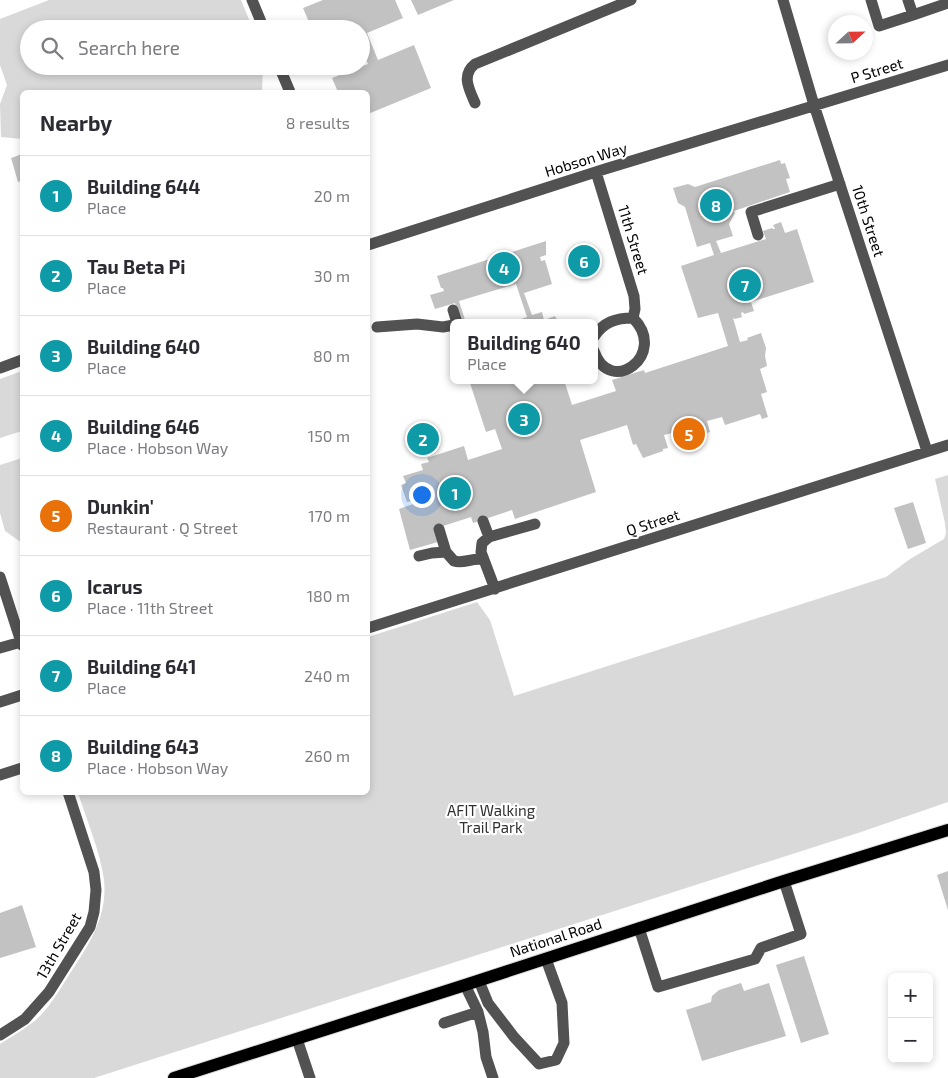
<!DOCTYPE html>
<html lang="en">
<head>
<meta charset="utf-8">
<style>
  body { margin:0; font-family:"Exo 2",sans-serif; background:#f7f7f7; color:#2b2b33 }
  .controls { position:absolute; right:15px; bottom:15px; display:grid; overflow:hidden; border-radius:8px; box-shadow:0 2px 8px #0003 }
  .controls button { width:45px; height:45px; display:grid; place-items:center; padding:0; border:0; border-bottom:1px solid #e1e1e2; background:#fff; color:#2b2b33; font:25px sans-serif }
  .compass { position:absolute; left:828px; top:15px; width:45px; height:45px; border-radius:50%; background:#fff; box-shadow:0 2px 8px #0003; rotate:68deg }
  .you { position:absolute; left:421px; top:494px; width:18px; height:18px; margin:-12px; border:4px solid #fff; border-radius:50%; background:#1a73e8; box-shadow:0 0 0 8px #1a73e833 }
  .badge { display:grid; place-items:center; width:32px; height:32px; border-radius:50%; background:#000; color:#fff; font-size:16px; font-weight:700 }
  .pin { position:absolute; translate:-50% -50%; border:2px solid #fff; box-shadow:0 1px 5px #0006 }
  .popup { position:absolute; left:450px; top:319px; width:148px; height:65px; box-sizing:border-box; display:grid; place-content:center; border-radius:8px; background:#fff; filter:drop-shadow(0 1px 4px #0005); font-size:16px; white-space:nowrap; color:#7c7c81 }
  .popup b { font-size:19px; color:#2b2b33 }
  .popup::after { content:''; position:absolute; left:50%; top:100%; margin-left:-10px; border:10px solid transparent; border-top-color:#fff }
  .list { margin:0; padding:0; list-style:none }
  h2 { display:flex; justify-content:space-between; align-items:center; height:65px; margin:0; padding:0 20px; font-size:21px }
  h2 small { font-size:16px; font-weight:400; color:#7c7c81 }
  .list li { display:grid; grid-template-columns:32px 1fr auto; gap:15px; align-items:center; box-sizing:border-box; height:80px; padding:0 20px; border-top:1px solid #e1e1e2 }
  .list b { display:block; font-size:19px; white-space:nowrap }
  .list p { margin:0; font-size:16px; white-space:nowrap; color:#7c7c81 }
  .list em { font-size:16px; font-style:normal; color:#7c7c81 }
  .icon { flex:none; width:28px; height:28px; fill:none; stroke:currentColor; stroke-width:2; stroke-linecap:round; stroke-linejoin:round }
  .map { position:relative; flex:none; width:948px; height:1078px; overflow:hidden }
  .search { position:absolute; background:#fff; box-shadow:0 2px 8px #0003; left:20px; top:20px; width:350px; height:55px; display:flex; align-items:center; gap:12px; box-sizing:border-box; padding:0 18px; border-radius:28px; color:#7c7c81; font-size:19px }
  .panel { position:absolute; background:#fff; box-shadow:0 2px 8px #0003; left:20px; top:90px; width:350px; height:705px; border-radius:8px }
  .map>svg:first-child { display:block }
  .green { fill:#d9d9d9 }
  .building { fill:#c2c2c2 }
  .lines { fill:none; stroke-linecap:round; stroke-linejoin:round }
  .major-casing { stroke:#dbdbdb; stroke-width:14 }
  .minor { stroke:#525252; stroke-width:11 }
  .major { stroke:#000; stroke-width:12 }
  .labels { text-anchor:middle; stroke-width:4.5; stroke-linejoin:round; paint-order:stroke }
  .street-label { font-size:15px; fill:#000; stroke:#fff }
  .park-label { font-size:15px; fill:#303030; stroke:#fff }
</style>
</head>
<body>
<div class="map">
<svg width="948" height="1078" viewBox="0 0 948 1078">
  <rect width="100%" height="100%" fill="#fff"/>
  <path class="green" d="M49,0H241L253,29H29V66H263L262,92H22V139L1,137L0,104L7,85L0,65V19Z
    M22,371V431L0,438V379Z
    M22,458V543L5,531L0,513V465Z
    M948,475V802L861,832L94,1078H0V1044C14,1035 29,1027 41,1015C52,1003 60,989 69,975C88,946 108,917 104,880C100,851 87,821 78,793L368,792V637L477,602L490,620L514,696L886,577L910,559L944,539L946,533L945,523L935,479Z"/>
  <path class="building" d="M323,0H395L403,18L367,33L378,60L414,45L431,88L368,114V92H338L332,78L368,64L361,47V29H312L303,8Z
    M411,0H454L418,15Z
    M22,154V181L18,182L11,158Z
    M780,160L781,164L785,163L790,178L786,179L790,192L734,211L735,213L729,224L733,236L716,241L721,253L766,239L763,231L772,228L773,229H775L773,225L781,222L785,233L797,229L814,282L751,302L754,311L744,314L743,312L741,313L742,317L735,319L733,318L740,342L748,340L747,338L761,333L766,348L765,356L767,366L760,369L767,392L761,394L768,417L762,419L760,414L725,425L722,417L707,421L710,432L683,441L680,431L664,435L668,448L663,449V451L643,458L636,444L633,445L627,425L580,440L596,492L515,519L512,510L473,523L471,517L443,526L442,524L434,527L438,542L410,550L399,509L413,504L412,501L407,502L401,485L406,483L403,476L423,470L421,464L429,462L427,458L464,446L468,460L502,449L495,429L486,432L469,380H564L572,405L616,391L612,380L644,370L645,373L728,346L718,313L698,318L681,266L714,255L710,243L697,247L685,207L678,203L673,188L688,184L695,187Z
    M546,241V255L540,257L541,261L545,260L552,284L524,293L532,315L542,312L544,320L555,316L559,323H510L527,317L516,284L459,301L466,323H461L455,303L435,309L430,295L444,291L443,288H441L437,276Z
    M913,502L926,543L908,549L894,508Z
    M948,871V910L937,875Z
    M22,905L36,947L0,958V913Z
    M804,956L829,1034L801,1043L776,965Z
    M741,983L744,991L769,983L786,1036L702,1061L686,1010L711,1002L712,996L719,990Z"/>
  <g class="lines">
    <defs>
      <path id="major" d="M174,1078L465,985L784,881L948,830"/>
    </defs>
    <use href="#major" class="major-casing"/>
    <path class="minor" d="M252,0L264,29
      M783,0L814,105L927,451
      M871,0L879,26L913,15L908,0
      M913,15L948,3
      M279,66L290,92
      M475,103C469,89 461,75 475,64L631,0
      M596,172L634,296L635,309L633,318
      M758,235L751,212L840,184
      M368,245L605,169L948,65
      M453,310L457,323
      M377,327L417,324L443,327L454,325
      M594,337C603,322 616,318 633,318C669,354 610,398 594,351
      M0,368L22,360
      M483,521L489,537
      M439,529L446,552L454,561C464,564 474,557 484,560
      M419,556L432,553L446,552
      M0,577L22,645
      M495,589L481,552L482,543L489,537L535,524
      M368,628L948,445
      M0,648L21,642
      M0,702L22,695
      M0,775L22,768
      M639,928L658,987L755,959L761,948L801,934L784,881
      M479,981L488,1003L514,1037L539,1064L556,1060L564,1043L562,1003L546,959
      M465,985L478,1012L483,1032L486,1057L493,1078
      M444,1023L478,1012
      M0,1035L25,1019L49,992L90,927L94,912L96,890L94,872L68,792
      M297,1039L310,1078"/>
    <use href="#major" class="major"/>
  </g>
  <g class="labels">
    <g class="street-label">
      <text transform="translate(877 71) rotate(-17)" y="5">P Street</text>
      <text transform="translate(586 160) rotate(-17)" y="5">Hobson Way</text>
      <text transform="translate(868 221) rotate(72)" y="5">10th Street</text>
      <text transform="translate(633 240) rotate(73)" y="5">11th Street</text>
      <text transform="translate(653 523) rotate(-18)" y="5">Q Street</text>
      <text transform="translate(556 938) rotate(-18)" y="5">National Road</text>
      <text transform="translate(59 946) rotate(-60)" y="5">13th Street</text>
    </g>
    <g class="park-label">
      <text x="491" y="816">AFIT Walking<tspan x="491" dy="17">Trail Park</tspan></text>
    </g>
  </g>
</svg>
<div class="controls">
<button>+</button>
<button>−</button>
</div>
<svg class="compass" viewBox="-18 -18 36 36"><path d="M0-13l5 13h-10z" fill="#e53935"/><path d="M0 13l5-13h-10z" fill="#7c7c81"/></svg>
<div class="you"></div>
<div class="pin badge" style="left:455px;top:493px;background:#0f9aa8">1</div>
<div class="pin badge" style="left:423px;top:439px;background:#0f9aa8">2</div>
<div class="pin badge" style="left:524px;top:419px;background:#0f9aa8">3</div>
<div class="popup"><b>Building 640</b>Place</div>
<div class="pin badge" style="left:504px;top:268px;background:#0f9aa8">4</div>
<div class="pin badge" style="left:689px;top:434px;background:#e8710a">5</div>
<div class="pin badge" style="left:584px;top:261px;background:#0f9aa8">6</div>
<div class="pin badge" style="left:745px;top:285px;background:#0f9aa8">7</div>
<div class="pin badge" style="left:716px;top:205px;background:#0f9aa8">8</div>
<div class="search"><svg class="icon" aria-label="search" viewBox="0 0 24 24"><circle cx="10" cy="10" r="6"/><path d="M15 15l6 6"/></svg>Search here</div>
<section class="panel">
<h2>Nearby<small>8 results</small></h2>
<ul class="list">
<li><span class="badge" style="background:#0f9aa8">1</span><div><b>Building 644</b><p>Place</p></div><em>20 m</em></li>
<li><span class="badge" style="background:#0f9aa8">2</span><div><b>Tau Beta Pi</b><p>Place</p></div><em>30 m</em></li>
<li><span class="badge" style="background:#0f9aa8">3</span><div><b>Building 640</b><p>Place</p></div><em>80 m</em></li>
<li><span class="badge" style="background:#0f9aa8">4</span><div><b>Building 646</b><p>Place · Hobson Way</p></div><em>150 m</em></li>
<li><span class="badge" style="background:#e8710a">5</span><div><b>Dunkin'</b><p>Restaurant · Q Street</p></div><em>170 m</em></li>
<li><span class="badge" style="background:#0f9aa8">6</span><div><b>Icarus</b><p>Place · 11th Street</p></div><em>180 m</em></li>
<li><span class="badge" style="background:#0f9aa8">7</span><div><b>Building 641</b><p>Place</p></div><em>240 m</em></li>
<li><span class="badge" style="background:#0f9aa8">8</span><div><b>Building 643</b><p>Place · Hobson Way</p></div><em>260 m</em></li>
</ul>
</section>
</div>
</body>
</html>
